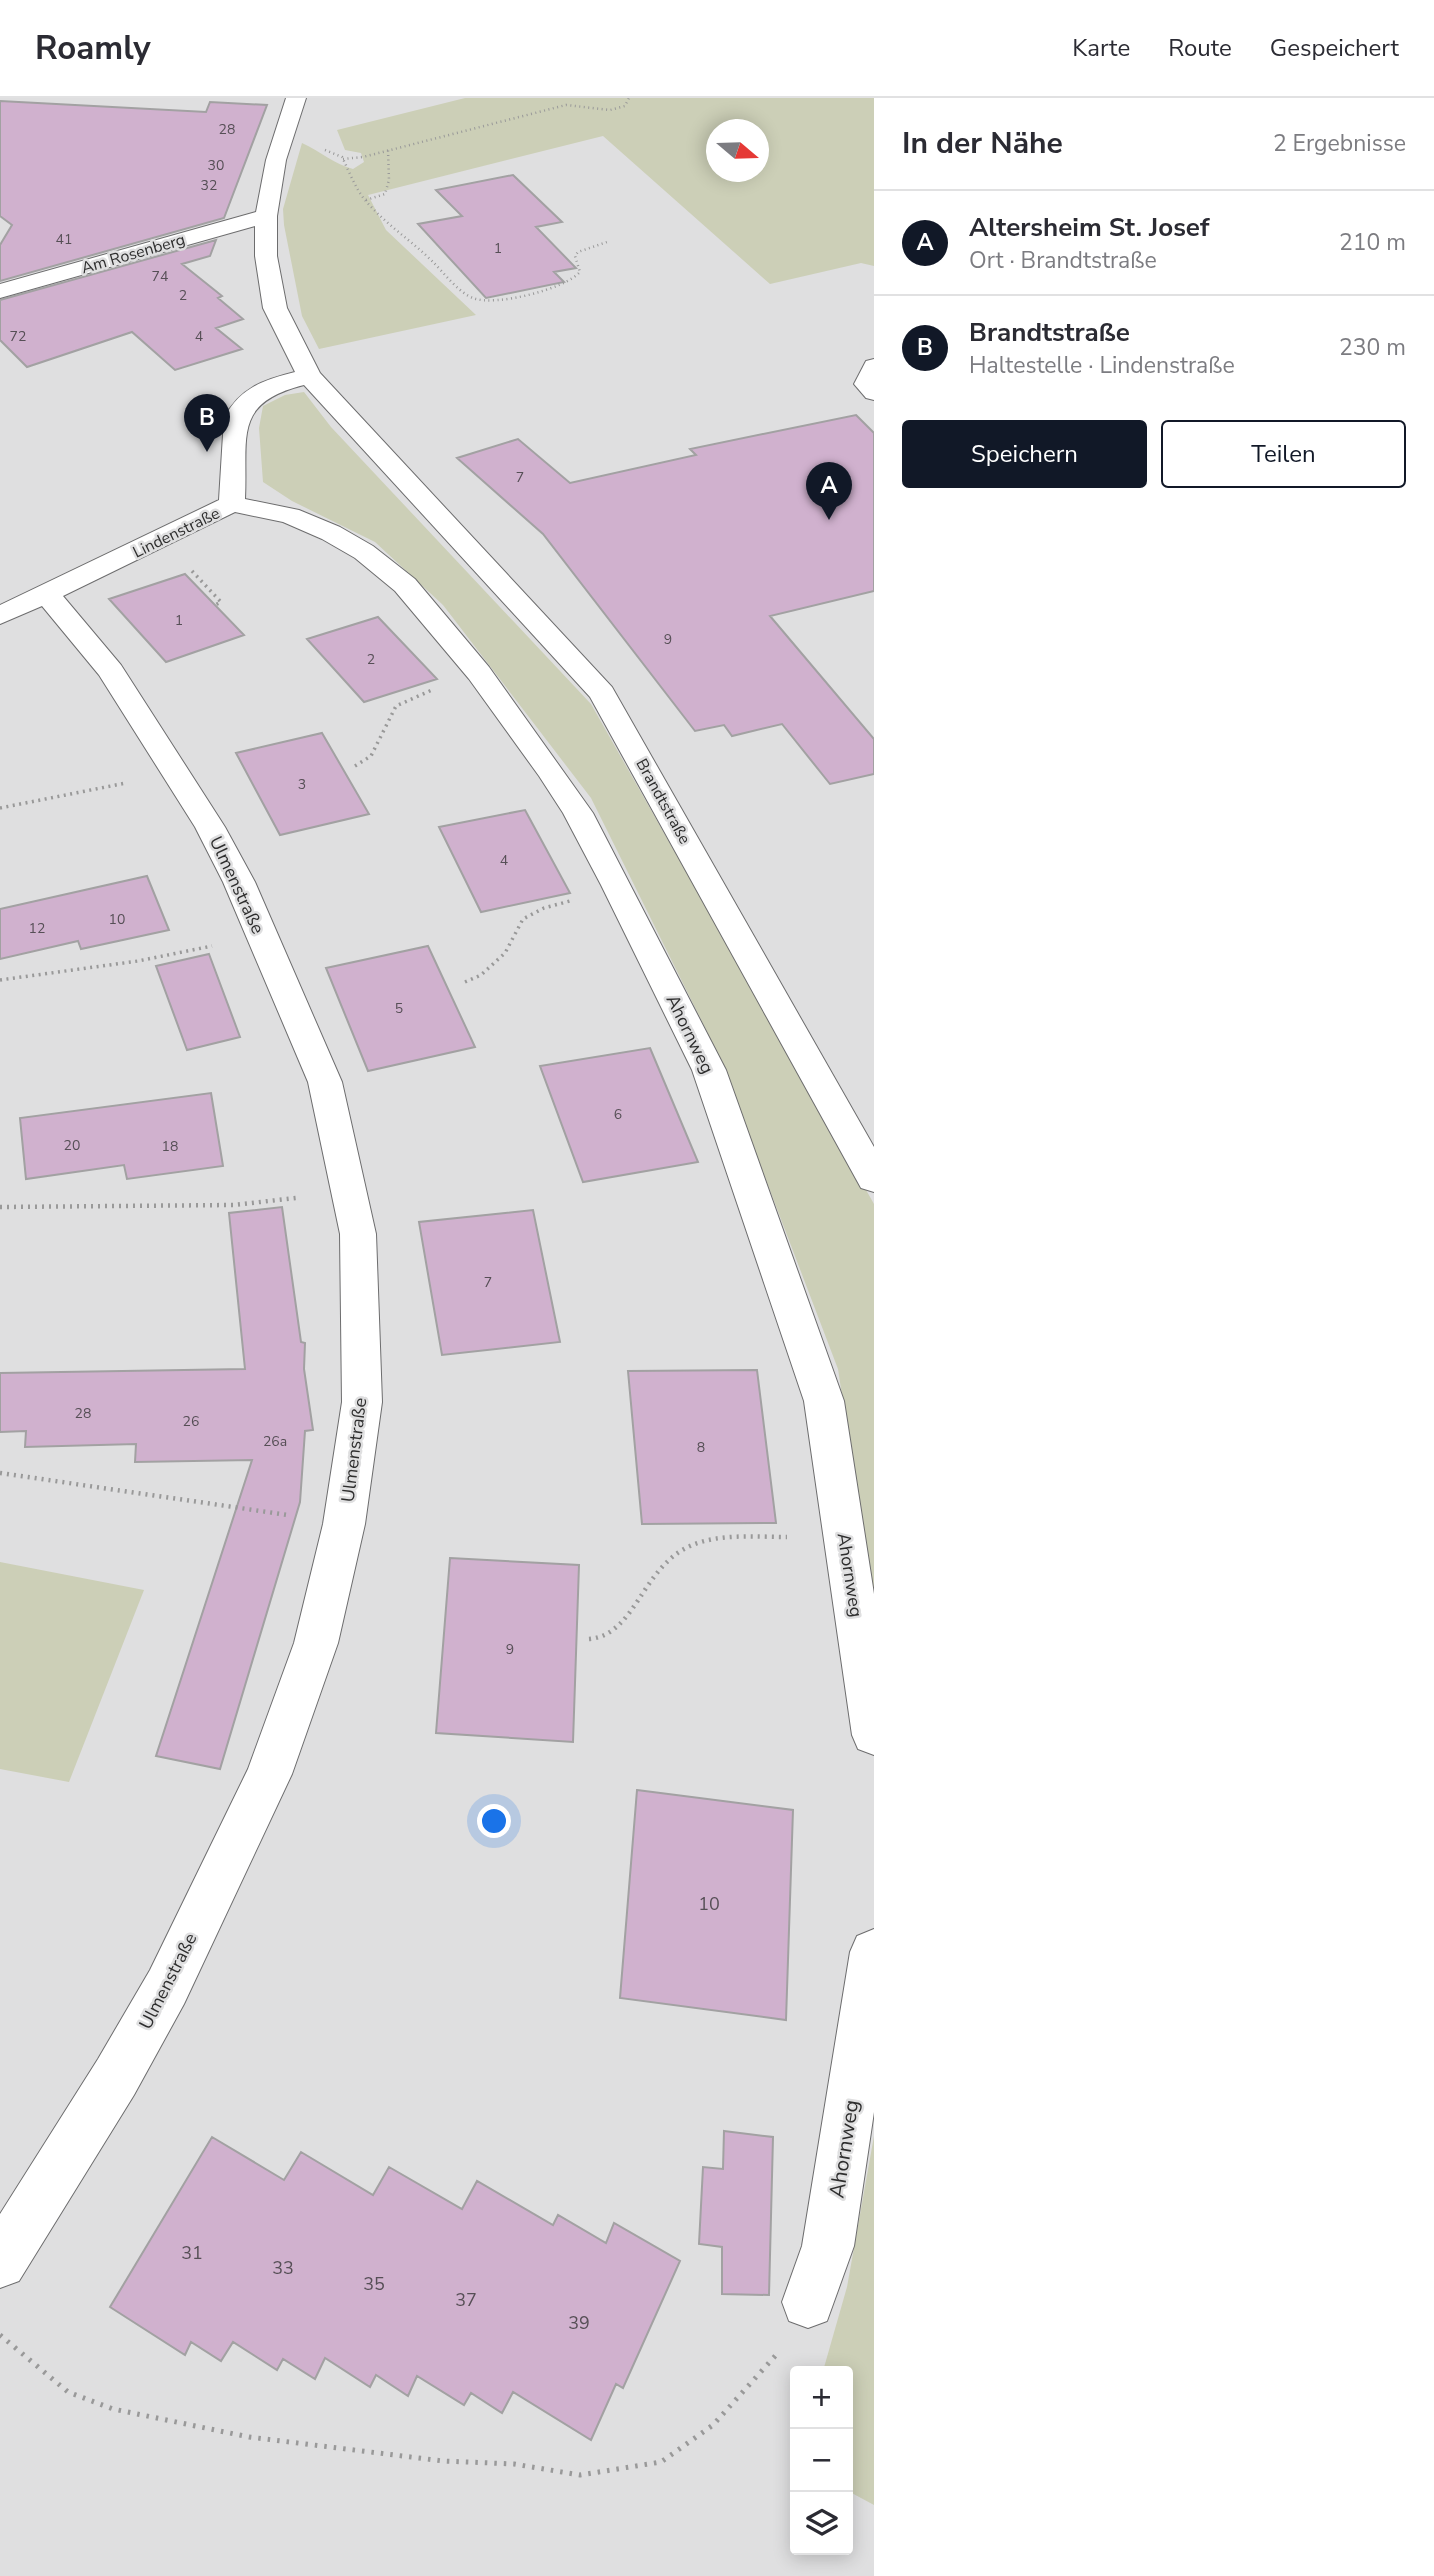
<!DOCTYPE html>
<html lang="de">
<head>
<meta charset="utf-8">
<style>
  body { margin:0; font-family:"Nunito Sans",sans-serif; background:#f7f7f7; color:#2b2b33 }
  .controls { position:absolute; right:21px; bottom:21px; display:grid; overflow:hidden; border-radius:7px; box-shadow:0 4px 18px #0003 }
  .controls button { width:63px; height:63px; display:grid; place-items:center; padding:0; border:0; border-bottom:2px solid #e1e1e2; background:#fff; color:#2b2b33; font:35px sans-serif }
  .compass { position:absolute; left:706px; top:21px; width:63px; height:63px; border-radius:50%; background:#fff; box-shadow:0 4px 18px #0003; rotate:109deg }
  .you { position:absolute; left:495px; top:1724px; width:24px; height:24px; margin:-18px; border:5px solid #fff; border-radius:50%; background:#1a73e8; box-shadow:0 0 0 10px #1a73e833 }
  .badge { display:grid; place-items:center; width:46px; height:46px; border-radius:50%; background:#111827; color:#fff; font-size:23px; font-weight:700 }
  .pin { position:absolute; translate:-50% -58px; filter:drop-shadow(0 2px 4px #0008) }
  .pin::after { content:''; position:absolute; top:37px; width:24px; height:21px; background:inherit; clip-path:polygon(0 0,100% 0,50% 100%) }
  .list { margin:0; padding:0; list-style:none }
  h2 { display:flex; justify-content:space-between; align-items:center; height:91px; margin:0; padding:0 28px; font-size:30px }
  h2 small { font-size:23px; font-weight:400; color:#7c7c81 }
  .list li { display:grid; grid-template-columns:46px 1fr auto; gap:21px; align-items:center; box-sizing:border-box; height:105px; padding:0 28px; border-top:2px solid #e1e1e2 }
  .list b { display:block; font-size:26px; white-space:nowrap }
  .list p { margin:0; font-size:23px; white-space:nowrap; color:#7c7c81 }
  .list em { font-size:23px; font-style:normal; color:#7c7c81 }
  .actions { display:flex; gap:14px; padding:21px 28px }
  .actions a { flex:1; padding:16px 0; border:2px solid #111827; border-radius:7px; text-align:center; font-size:24px; color:#111827 }
  .actions .main { background:#111827; color:#fff }
  .icon { flex:none; width:38px; height:38px; fill:none; stroke:currentColor; stroke-width:2; stroke-linecap:round; stroke-linejoin:round }
  .map { position:relative; flex:none; width:874px; height:2478px; overflow:hidden }
  header { display:flex; align-items:center; gap:42px; box-sizing:border-box; height:98px; padding:0 35px; background:#fff; border-bottom:2px solid #e1e1e2 }
  header strong { font-size:33px }
  nav { display:flex; gap:38px; margin-inline-start:auto; font-size:24px }
  main { display:flex }
  aside { flex:1; background:#fff }
  .map>svg:first-child { display:block }
  .green { fill:#cccfb7; fill-rule:evenodd }
  .building { fill:#d0b1ce; stroke:#a2a1a2; stroke-width:2 }
  .lines { fill:none; stroke-linecap:round; stroke-linejoin:round }
  .lane-casing { stroke:#6d6d6e; stroke-width:2 }
  .street-casing { stroke:#6d6d6e; stroke-width:2 }
  .path-far3 { stroke:#999; stroke-width:2.5; stroke-dasharray:1 3.5; stroke-linecap:butt }
  .path-far2 { stroke:#999; stroke-width:3.5; stroke-dasharray:2 4.5; stroke-linecap:butt }
  .path-far1 { stroke:#999; stroke-width:4.5; stroke-dasharray:2 5; stroke-linecap:butt }
  .path { stroke:#999; stroke-width:5; stroke-dasharray:2.5 7; stroke-linecap:butt }
  .lane { fill:#fff; fill-rule:evenodd }
  .street { fill:#fff; fill-rule:evenodd }
  .labels { text-anchor:middle; stroke-width:5; stroke-linejoin:round; paint-order:stroke }
  .number-label { font-size:14px; fill:#564f56 }
  .far-street-label { font-size:16px; fill:#2e2e2e; stroke:#dfdfe0 }
  .street-label { font-size:18px; fill:#2e2e2e; stroke:#dfdfe0 }
  .near-number-label { font-size:18px; fill:#564f56 }
  .near-street-label { font-size:21px; fill:#2e2e2e; stroke:#dfdfe0 }
</style>
</head>
<body>
<header>
<strong>Roamly</strong>
<nav><a>Karte</a><a>Route</a><a>Gespeichert</a></nav>
</header>
<main>
<div class="map">
<svg width="874" height="2478" viewBox="0 0 874 2478">
  <rect width="100%" height="100%" fill="#dfdfe0"/>
  <path class="green" d="M465,0H874V168L861,165L770,186L603,38L368,97L386,132L476,217L319,251L302,218L284,127L283,111L302,45C320,53 334,66 353,71L364,64L361,55L345,52L337,32ZM716,32H758V74H716Z
    M304,294L331,329L591,606L874,1106V1511L838,1271L718,956L591,700L443,507L375,444L292,403L263,384L259,330L263,308L285,297Z
    M0,1464L144,1492L69,1684L0,1671Z
    M874,2038V2407L848,2393V2273H823L847,2189Z"/>
  <path class="building" d="M0,3L206,14L210,4L267,7L224,120L0,183V147L12,127L0,118Z
    M513,77L562,124L536,129L576,170L554,174L564,184L486,200L418,126L462,118L436,92Z
    M216,142L210,158L182,166L222,198L218,200L243,221L216,230L242,251L175,272L132,234L27,269L0,242V202Z
    M856,317L874,335V493L770,518L874,641V676L830,686L782,626L732,638L724,627L695,633L543,436L457,360L518,341L570,385L696,357L690,351Z
    M185,476L244,537L166,564L109,501Z
    M378,519L437,581L364,604L307,541Z
    M322,635L369,716L280,737L236,655Z
    M525,712L570,795L481,814L439,729Z
    M147,778L169,832L81,851L78,843L0,861V811Z
    M428,848L475,949L368,973L326,870Z
    M209,856L240,939L187,952L156,868Z
    M650,950L698,1064L583,1084L540,968Z
    M211,995L223,1068L127,1081L124,1067L26,1081L20,1020Z
    M282,1109L301,1244L305,1245L304,1271L313,1332L305,1333L300,1404L220,1671L156,1658L252,1362L135,1364L136,1346L25,1349L26,1333L0,1334V1275L245,1271L229,1115Z
    M533,1112L560,1244L442,1257L419,1124Z
    M757,1272L776,1425L642,1426L628,1273Z
    M450,1460L579,1467L573,1644L436,1635Z
    M637,1692L793,1712L786,1922L620,1900Z
    M724,2033L773,2039L769,2197L722,2196V2149L699,2146L703,2069L723,2071Z
    M212,2039L284,2082L301,2054L373,2097L389,2069L462,2111L477,2083L553,2127L558,2117L606,2145L614,2125L680,2163L623,2290L616,2286L591,2342L513,2294L502,2315L471,2295L464,2307L417,2278L408,2298L376,2277L370,2289L325,2260L315,2281L283,2261L277,2272L233,2244L221,2263L191,2244L185,2257L110,2209Z"/>
  <g class="lines">
    <defs>
      <path id="lane" d="M874,261V302L866,300L854,286L866,263Z"/>
      <path id="street" d="M286,0H306L286,62L277,118V158L287,210L320,275L612,589L874,1049V1094L861,1090L590,599L304,287C232,305 248,339 245,401L299,412L340,429L373,448L415,481L489,569L593,715L726,972L844,1303L874,1496V1657L858,1651L852,1637L804,1303L692,972L601,787L563,715L539,678L469,581L395,493L355,460L322,441L283,424L235,414L63,498L121,567L225,729L255,784L342,984L376,1136L382,1304L365,1426L338,1545L292,1676L184,1906L134,1997L19,2183L0,2190V2116L98,1961L150,1872L248,1671L294,1545L323,1426L342,1304L340,1136L308,984L223,784L195,729L99,577L42,508L0,526V507L219,402L224,320C240,290 263,282 295,274L263,210L255,158V128L0,200V186L256,114L266,62Z
        M874,1831V2014L854,2148L827,2223L808,2230L789,2223L782,2204L802,2148L850,1854L857,1838Z"/>
    </defs>
    <use href="#lane" class="lane-casing"/>
    <use href="#street" class="street-casing"/>
    <path class="path-far3" d="M325,52L342,59C349,73 355,90 365,102C385,126 411,142 433,164C444,175 459,195 473,200C495,209 565,191 580,174L575,158L578,154L607,144
      M343,61L363,59L566,7L610,12L625,8L629,0
      M366,102L385,96L389,82L388,52"/>
    <path class="path-far2" d="M192,473L221,504L215,507
      M355,668L371,658L396,608L432,592
      M0,710L126,685
      M0,882L138,863L212,848
      M465,884L481,877L505,855L523,821L544,810L570,803"/>
    <path class="path-far1" d="M0,1109L233,1107L296,1100
      M0,1375L288,1417
      M589,1541C636,1537 641,1470 690,1448C719,1435 756,1439 787,1439"/>
    <path class="path" d="M0,2237L68,2294L113,2311L249,2339L443,2363L514,2366L580,2377L661,2364L713,2327L776,2257"/>
    <use href="#lane" class="lane"/>
    <use href="#street" class="street"/>
  </g>
  <g class="labels">
    <g class="number-label">
      <text x="227" y="36">28</text>
      <text x="216" y="72">30</text>
      <text x="209" y="92">32</text>
      <text x="64" y="146">41</text>
      <text x="498" y="155">1</text>
      <text x="160" y="183">74</text>
      <text x="183" y="202">2</text>
      <text x="18" y="243">72</text>
      <text x="199" y="243">4</text>
      <text x="520" y="384">7</text>
      <text x="179" y="527">1</text>
      <text x="668" y="546">9</text>
      <text x="371" y="566">2</text>
      <text x="302" y="691">3</text>
      <text x="504" y="767">4</text>
      <text x="117" y="826">10</text>
      <text x="37" y="835">12</text>
      <text x="399" y="915">5</text>
      <text x="618" y="1021">6</text>
      <text x="72" y="1052">20</text>
      <text x="170" y="1053">18</text>
      <text x="488" y="1189">7</text>
      <text x="83" y="1320">28</text>
      <text x="191" y="1328">26</text>
      <text x="275" y="1348">26a</text>
      <text x="701" y="1354">8</text>
      <text x="510" y="1556">9</text>
    </g>
    <g class="far-street-label">
      <text transform="translate(133 155) rotate(-16)" y="6">Am Rosenberg</text>
      <text transform="translate(176 434) rotate(-26)" y="6">Lindenstraße</text>
      <text transform="translate(664 703) rotate(61)" y="6">Brandtstraße</text>
    </g>
    <g class="street-label">
      <text transform="translate(237 787) rotate(65)" y="6">Ulmenstraße</text>
      <text transform="translate(690 936) rotate(64)" y="6">Ahornweg</text>
      <text transform="translate(354 1352) rotate(-83)" y="6">Ulmenstraße</text>
      <text transform="translate(850 1477) rotate(81)" y="6">Ahornweg</text>
      <text transform="translate(168 1883) rotate(-63)" y="6">Ulmenstraße</text>
    </g>
    <g class="near-number-label">
      <text x="709" y="1812">10</text>
      <text x="192" y="2161">31</text>
      <text x="283" y="2176">33</text>
      <text x="374" y="2192">35</text>
      <text x="466" y="2208">37</text>
      <text x="579" y="2231">39</text>
    </g>
    <g class="near-street-label">
      <text transform="translate(844 2051) rotate(-81)" y="7">Ahornweg</text>
    </g>
  </g>
</svg>
<div class="controls">
<button>+</button>
<button>−</button>
<button><svg class="icon" aria-label="layers" viewBox="0 0 24 24"><path d="M12 4l9 5-9 5-9-5zM3 14l9 5 9-5"/></svg></button>
</div>
<svg class="compass" viewBox="-18 -18 36 36"><path d="M0-13l5 13h-10z" fill="#e53935"/><path d="M0 13l5-13h-10z" fill="#7c7c81"/></svg>
<div class="you"></div>
<div class="pin badge" style="left:829px;top:422px">A</div>
<div class="pin badge" style="left:207px;top:354px">B</div>
</div>
<aside>
<h2>In der Nähe<small>2 Ergebnisse</small></h2>
<ul class="list">
<li><span class="badge">A</span><div><b>Altersheim St. Josef</b><p>Ort · Brandtstraße</p></div><em>210 m</em></li>
<li><span class="badge">B</span><div><b>Brandtstraße</b><p>Haltestelle · Lindenstraße</p></div><em>230 m</em></li>
</ul>
<div class="actions"><a class="main">Speichern</a><a>Teilen</a></div>
</aside>
</main>
</body>
</html>
